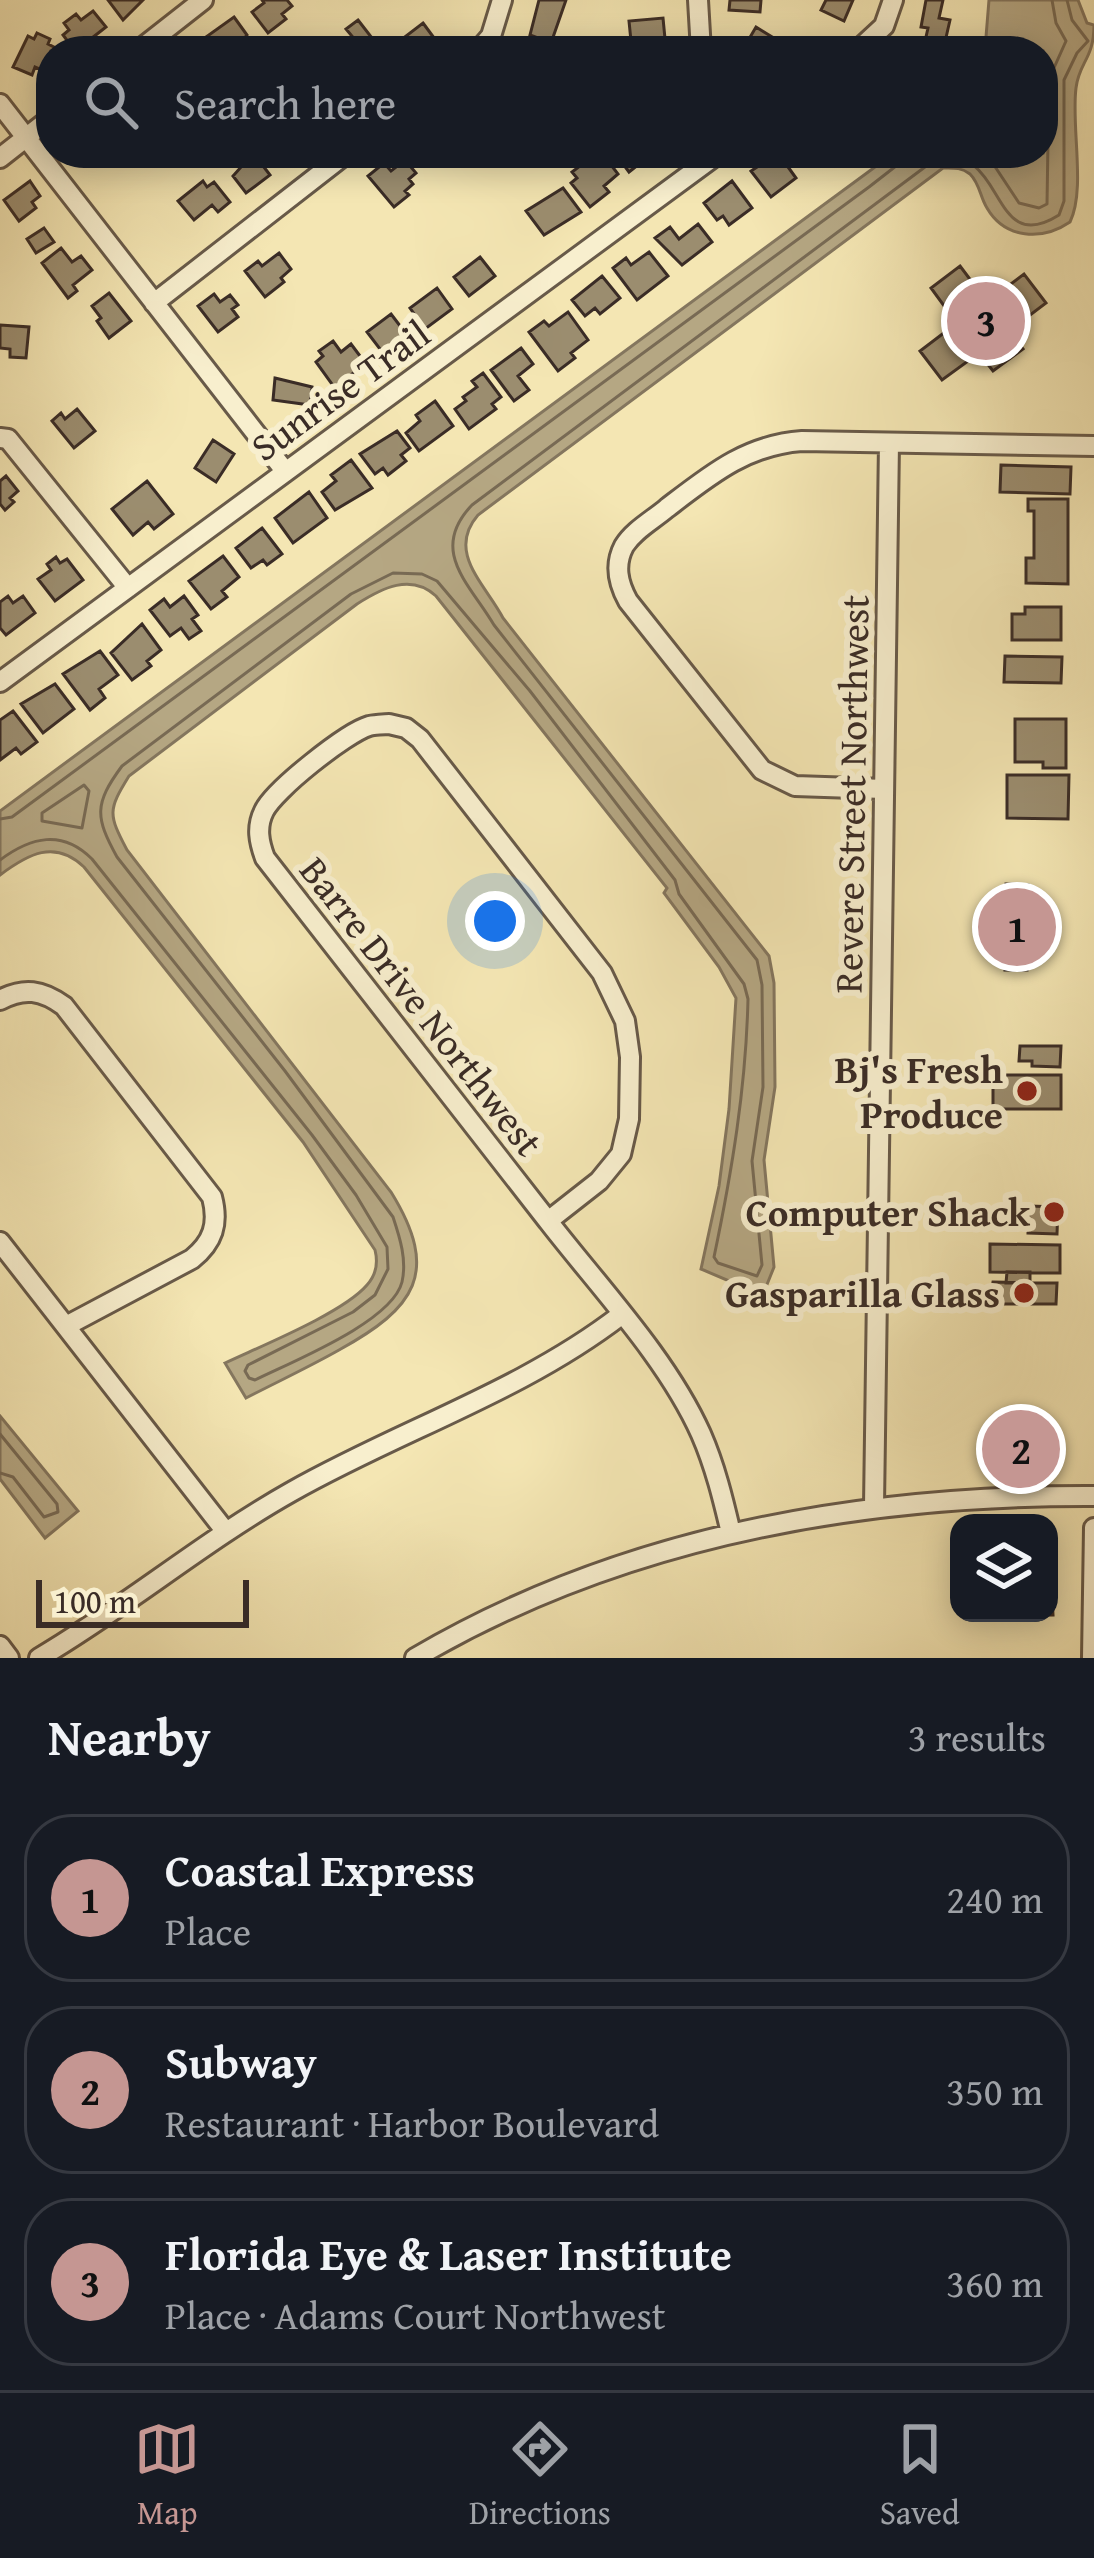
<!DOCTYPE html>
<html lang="en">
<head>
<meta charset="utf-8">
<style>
  body { margin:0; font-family:"Gentium Book Plus",serif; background:#20242c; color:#f1f3f6 }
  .controls { position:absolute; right:36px; bottom:36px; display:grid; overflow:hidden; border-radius:24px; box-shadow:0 6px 30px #0003 }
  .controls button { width:108px; height:108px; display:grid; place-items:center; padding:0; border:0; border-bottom:3px solid #363941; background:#171b24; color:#f1f3f6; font:60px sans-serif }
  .scale { position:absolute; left:36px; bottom:30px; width:213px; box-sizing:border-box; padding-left:12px; border:6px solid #3a2c26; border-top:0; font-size:33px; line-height:42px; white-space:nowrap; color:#3a2c26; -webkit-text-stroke:9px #f8efce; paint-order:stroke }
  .you { position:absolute; left:495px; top:921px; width:42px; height:42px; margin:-30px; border:9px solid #fff; border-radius:50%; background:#1a73e8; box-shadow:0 0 0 18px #1a73e833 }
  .badge { display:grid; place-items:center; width:78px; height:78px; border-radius:50%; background:#c59692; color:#111; font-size:39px; font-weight:700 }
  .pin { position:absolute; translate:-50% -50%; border:6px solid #fff; box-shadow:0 3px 12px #0006 }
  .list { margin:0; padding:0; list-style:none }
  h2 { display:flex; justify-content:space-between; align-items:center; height:156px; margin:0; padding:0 48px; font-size:51px }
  h2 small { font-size:39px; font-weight:400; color:#9ea1a6 }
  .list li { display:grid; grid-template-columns:78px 1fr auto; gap:36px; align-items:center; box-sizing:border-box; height:168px; margin:0 24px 24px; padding:0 24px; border:3px solid #363941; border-radius:48px }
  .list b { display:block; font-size:45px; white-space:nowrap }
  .list p { margin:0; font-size:39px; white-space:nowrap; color:#9ea1a6 }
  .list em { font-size:39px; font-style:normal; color:#9ea1a6 }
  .icon { flex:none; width:66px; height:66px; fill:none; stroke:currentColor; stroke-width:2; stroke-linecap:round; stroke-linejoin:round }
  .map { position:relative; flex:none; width:1094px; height:1658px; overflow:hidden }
  .search { position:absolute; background:#171b24; box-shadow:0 6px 30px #0003; left:36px; right:36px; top:36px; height:132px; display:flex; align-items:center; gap:30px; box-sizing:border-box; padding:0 42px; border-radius:48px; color:#9ea1a6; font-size:45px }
  .sheet { height:732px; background:#171b24 }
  nav { display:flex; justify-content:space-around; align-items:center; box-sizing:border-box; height:168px; border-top:3px solid #363941; background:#171b24; font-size:33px; color:#9ea1a6 }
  nav a { display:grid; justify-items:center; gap:6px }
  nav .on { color:#c59692 }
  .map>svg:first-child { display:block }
  .water { fill:#b5a783; stroke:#84765e; stroke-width:3 }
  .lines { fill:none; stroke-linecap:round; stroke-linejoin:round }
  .shore { stroke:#786a54; stroke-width:3 }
  .building { fill:#9b8d6f; stroke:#3a2c26; stroke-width:3 }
  .minor-casing { stroke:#685a49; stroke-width:24 }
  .minor { stroke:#f8efce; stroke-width:18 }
  .poi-dot { fill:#8f2418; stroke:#f8efce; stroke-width:4.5 }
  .labels { text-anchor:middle; stroke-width:12; stroke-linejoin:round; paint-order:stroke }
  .street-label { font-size:39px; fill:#3a2c26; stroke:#f8efce }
  .poi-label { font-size:39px; font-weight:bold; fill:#3a2c26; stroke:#f8efce; text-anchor:end }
</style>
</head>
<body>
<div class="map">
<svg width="1094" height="1658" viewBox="0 0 1094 1658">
  <rect width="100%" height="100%" fill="#f4e6b3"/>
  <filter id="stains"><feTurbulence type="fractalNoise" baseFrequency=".00167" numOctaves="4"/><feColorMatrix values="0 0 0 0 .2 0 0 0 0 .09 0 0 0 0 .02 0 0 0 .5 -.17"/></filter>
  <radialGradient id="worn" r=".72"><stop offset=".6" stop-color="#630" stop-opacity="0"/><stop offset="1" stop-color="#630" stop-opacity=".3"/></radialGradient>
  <path class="water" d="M989,0H1078L1087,23L1094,25C1094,59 1079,62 1076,88C1071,127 1086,189 1070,222C1042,241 1005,239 987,208C980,197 980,184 970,174C961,167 953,168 943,168L478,515C446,552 485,584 503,618L769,956L774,983L775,1087L764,1160L774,1267L766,1287L755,1292L701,1269L719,1186L729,1109L736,998L719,967L664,893L667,888L436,596C411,573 382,588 357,604L129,776C108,810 108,814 127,850L391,1192C441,1273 415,1308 339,1350C309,1367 277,1382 246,1398L225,1363C261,1346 343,1313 367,1285C376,1275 378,1262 375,1250L303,1142L84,867C55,839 28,854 0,875V811L894,153H1043V51H980L986,37Z
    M0,1416L78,1511L45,1538L0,1479Z"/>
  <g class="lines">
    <path class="shore" d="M986,153L1019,203L1039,208L1047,204L1049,79L1066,41L1056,23L1052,0
      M84,785L89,791L82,828L42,821V813Z
      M0,819L12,817L869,187L896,166L900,153
      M0,860C31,837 62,829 92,859L312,1135L356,1195L387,1247L388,1269L375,1295L353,1312L248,1365L245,1371L249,1378L255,1380C291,1362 392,1322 402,1282C407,1260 400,1238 393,1217L285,1071L117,857C95,817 94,804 122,766L351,594L393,573L422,574L437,581L530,691L675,880L679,894L744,984L748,999C746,1087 732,1171 714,1257L718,1263L757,1276L762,1265L752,1161L763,1087L762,985L757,960L494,625C470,584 428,551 472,505L937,158C1007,144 989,259 1059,215L1064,201V80L1077,53L1088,41L1072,20L1067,0
      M0,1434L57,1504L58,1512L44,1517L13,1477L0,1473"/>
  </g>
  <path class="building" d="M108,0H143L123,20Z
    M262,0H287L292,6L282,14L286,19L268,33L252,12L264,3Z
    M539,0H566L551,43L530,35Z
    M730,0H761L760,12L729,10Z
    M826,0H853L844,21L821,10Z
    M926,0H943L939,18L950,20L945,42L926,37L928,28L921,27Z
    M93,11L106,27L92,38L96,42L84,51H75L63,35L69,30L64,23L76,14L81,20Z
    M234,17L247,35L234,51H217L206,37Z
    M663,18L666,49L632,51L629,21Z
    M358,20L372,38L361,47L346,29Z
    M423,23L437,42L424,51H397L393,46Z
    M756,27L790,48L789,51H742Z
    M37,33L50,39L48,44L60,50L51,51L49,73L35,67L32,75L13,67L28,36L34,39Z
    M424,153H449L434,165Z
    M615,153H653L629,172Z
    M778,153L796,178L771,197L751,171Z
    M593,156L598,162L605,157L618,174L604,186L609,192L590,207L571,183L577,178L572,172Z
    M249,158L252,162L257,158L270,175L246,193L233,176Z
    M405,160L416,173L409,179L413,184L405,191L409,195L394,207L368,176L384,163L391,171Z
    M30,181L40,196L32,202L36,208L19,221L4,200Z
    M203,181L207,187L214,182L230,202L218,212L212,205L194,220L178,201Z
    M732,181L752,208L729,225L723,216L717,220L704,203Z
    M563,188L581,212L544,235L526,211Z
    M698,224L712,242L682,265L655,238L670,227L679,239Z
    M44,228L54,242L36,253L27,239Z
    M61,248L72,262L81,256L92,270L73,285L77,291L68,298L42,263Z
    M649,252L668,276L637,300L613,268L626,258L631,265Z
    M279,253L291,269L281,278L284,282L265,297L245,271L258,261L262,266Z
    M480,257L495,276L469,296L454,277Z
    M960,266L987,302L1024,274L1046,303L1009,331L1023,349L993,371L979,353L942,380L920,351L949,329L946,324L953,318L931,288Z
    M602,276L620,298L600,314L595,308L585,316L572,300Z
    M437,288L452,309L425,329L410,308Z
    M109,293L131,321L109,338L97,321L101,318L92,306Z
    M214,294L220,302L230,295L238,305L232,309L238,317L218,332L198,306Z
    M568,312L588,340L571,353L575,358L558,371L529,332L544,321L549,326Z
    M391,314L407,335L383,353L367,332Z
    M0,325L29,327L26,358L10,357V349L0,348Z
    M333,341L341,352L351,344L366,364L334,387L316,362L323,356L319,351Z
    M521,348L533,364L518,376L529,390L514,401L491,370Z
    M483,373L501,397L492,404L496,409L469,429L455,409L466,401L463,397L477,387L472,381Z
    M275,378L312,387L310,405L273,400Z
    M435,401L453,426L419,451L406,433L420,421L416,415Z
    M77,409L95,431L74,448L52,421L61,413L65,419Z
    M397,431L410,448L401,455L406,461L388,475L383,468L375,474L360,454Z
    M213,440L234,454L216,482L195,468Z
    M351,460L372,488L335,510L322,492L336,481L331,475Z
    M1001,465L1071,467L1070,494L1000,492Z
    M6,476L18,491L10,498L14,502L5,510L0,504V481Z
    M147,481L173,514L154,529L148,522L133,535L112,509Z
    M309,492L327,518L293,543L275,518Z
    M1028,499H1068V584L1026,583V558H1034V511H1028Z
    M262,528L282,554L267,565L263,560L251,568L236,548Z
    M223,556L239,577L222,591L227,597L211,609L189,581Z
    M56,557L60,563L67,559L83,580L55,601L38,579L51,570L47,564Z
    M8,596L13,603L23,596L35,613L6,635L0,628V602Z
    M184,596L198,615L192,619L201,631L189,639L181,628L170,636L150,610L164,599L170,607Z
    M1025,607H1061V640H1012V614H1025Z
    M142,624L161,650L147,661L151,666L132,680L111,653Z
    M100,651L118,675L99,689L105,698L90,710L63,674Z
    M1005,656L1062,657L1061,683L1004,682Z
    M55,684L74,709L43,733L21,704Z
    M13,711L37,742L21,754L16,748L0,760V720Z
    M1015,719H1066V768H1043V762H1015Z
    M1007,775H1069L1068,819L1007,818Z
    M1006,884L1028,885L1027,970H1005Z
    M1020,1046H1061L1060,1067L1032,1066V1061H1019Z
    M993,1075H1061V1109H993Z
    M1029,1206L1058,1207L1057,1234L1028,1233Z
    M990,1244L1060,1245V1273L990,1272Z
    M1007,1272H1030V1283H1006Z
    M993,1282L1057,1283L1056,1304H990Z
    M1056,1432L1058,1461L986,1465L984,1437Z
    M1049,1536L1053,1615L979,1616V1613H1049Z"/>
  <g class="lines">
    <defs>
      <path id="minor" d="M698,0L701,51
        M138,51L203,0
        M478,51L491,36L502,0
        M857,51L884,26L893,0
        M0,104L285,471
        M0,158L51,118
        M154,303L347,153
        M0,438L8,439L128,588
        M0,682L719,153
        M389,724L406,728L420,739L602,973L625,1021L630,1057L629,1119L621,1154L599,1181L548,1221L265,858C259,842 256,827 264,811C274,790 346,733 369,726C372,725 386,724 389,724Z
        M884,789L795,786L762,770L628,601C618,583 614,565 624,546C634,530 653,520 667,508C710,475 746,445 802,441L1094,446
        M0,1000C24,987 42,990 64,1006L212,1197C219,1224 213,1242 192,1259L66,1326
        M548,1221C599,1287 667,1358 701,1434C715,1466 723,1499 731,1533
        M0,1242L226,1532
        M874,1506L889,443
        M0,1646L9,1658
        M39,1658C126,1607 204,1541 291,1492C400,1430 521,1392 621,1315
        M415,1658C621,1537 858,1495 1094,1496
        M1092,1658L1094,1528"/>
    </defs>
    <use href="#minor" class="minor-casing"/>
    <use href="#minor" class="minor"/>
  </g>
  <g class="poi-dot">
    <circle cx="1027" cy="1091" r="12"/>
    <circle cx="1054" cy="1212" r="12"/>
    <circle cx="1024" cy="1293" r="12"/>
  </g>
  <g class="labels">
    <g class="street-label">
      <text transform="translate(340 390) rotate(-36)" y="14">Sunrise Trail</text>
      <text transform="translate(851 794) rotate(-89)" y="14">Revere Street Northwest</text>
      <text transform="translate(422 1006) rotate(52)" y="14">Barre Drive Northwest</text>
    </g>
    <g class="poi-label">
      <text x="1003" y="1083">Bj's Fresh<tspan x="1003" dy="45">Produce</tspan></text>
      <text x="1030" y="1226">Computer Shack</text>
      <text x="1000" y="1307">Gasparilla Glass</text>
    </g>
  </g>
  <rect width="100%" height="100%" filter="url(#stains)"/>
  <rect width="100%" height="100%" fill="url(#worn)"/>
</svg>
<div class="controls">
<button><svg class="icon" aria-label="layers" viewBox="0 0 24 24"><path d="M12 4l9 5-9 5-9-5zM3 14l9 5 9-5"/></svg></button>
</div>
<div class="scale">100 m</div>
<div class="you"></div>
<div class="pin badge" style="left:1017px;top:927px">1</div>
<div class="pin badge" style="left:1021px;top:1449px">2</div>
<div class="pin badge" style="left:986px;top:321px">3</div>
<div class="search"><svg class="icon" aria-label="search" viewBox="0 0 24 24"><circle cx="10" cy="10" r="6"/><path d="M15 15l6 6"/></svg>Search here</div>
</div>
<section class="sheet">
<h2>Nearby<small>3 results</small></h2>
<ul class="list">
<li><span class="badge">1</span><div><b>Coastal Express</b><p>Place</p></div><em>240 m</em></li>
<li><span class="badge">2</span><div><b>Subway</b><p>Restaurant · Harbor Boulevard</p></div><em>350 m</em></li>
<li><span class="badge">3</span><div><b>Florida Eye &amp; Laser Institute</b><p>Place · Adams Court Northwest</p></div><em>360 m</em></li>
</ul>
</section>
<nav>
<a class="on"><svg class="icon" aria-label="map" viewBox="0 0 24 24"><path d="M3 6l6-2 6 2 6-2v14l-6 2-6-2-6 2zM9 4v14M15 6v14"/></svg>Map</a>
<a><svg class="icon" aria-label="directions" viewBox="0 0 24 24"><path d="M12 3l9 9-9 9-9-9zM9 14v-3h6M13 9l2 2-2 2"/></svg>Directions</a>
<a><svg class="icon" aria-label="saved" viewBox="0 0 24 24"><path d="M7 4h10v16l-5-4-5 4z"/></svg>Saved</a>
</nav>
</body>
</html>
